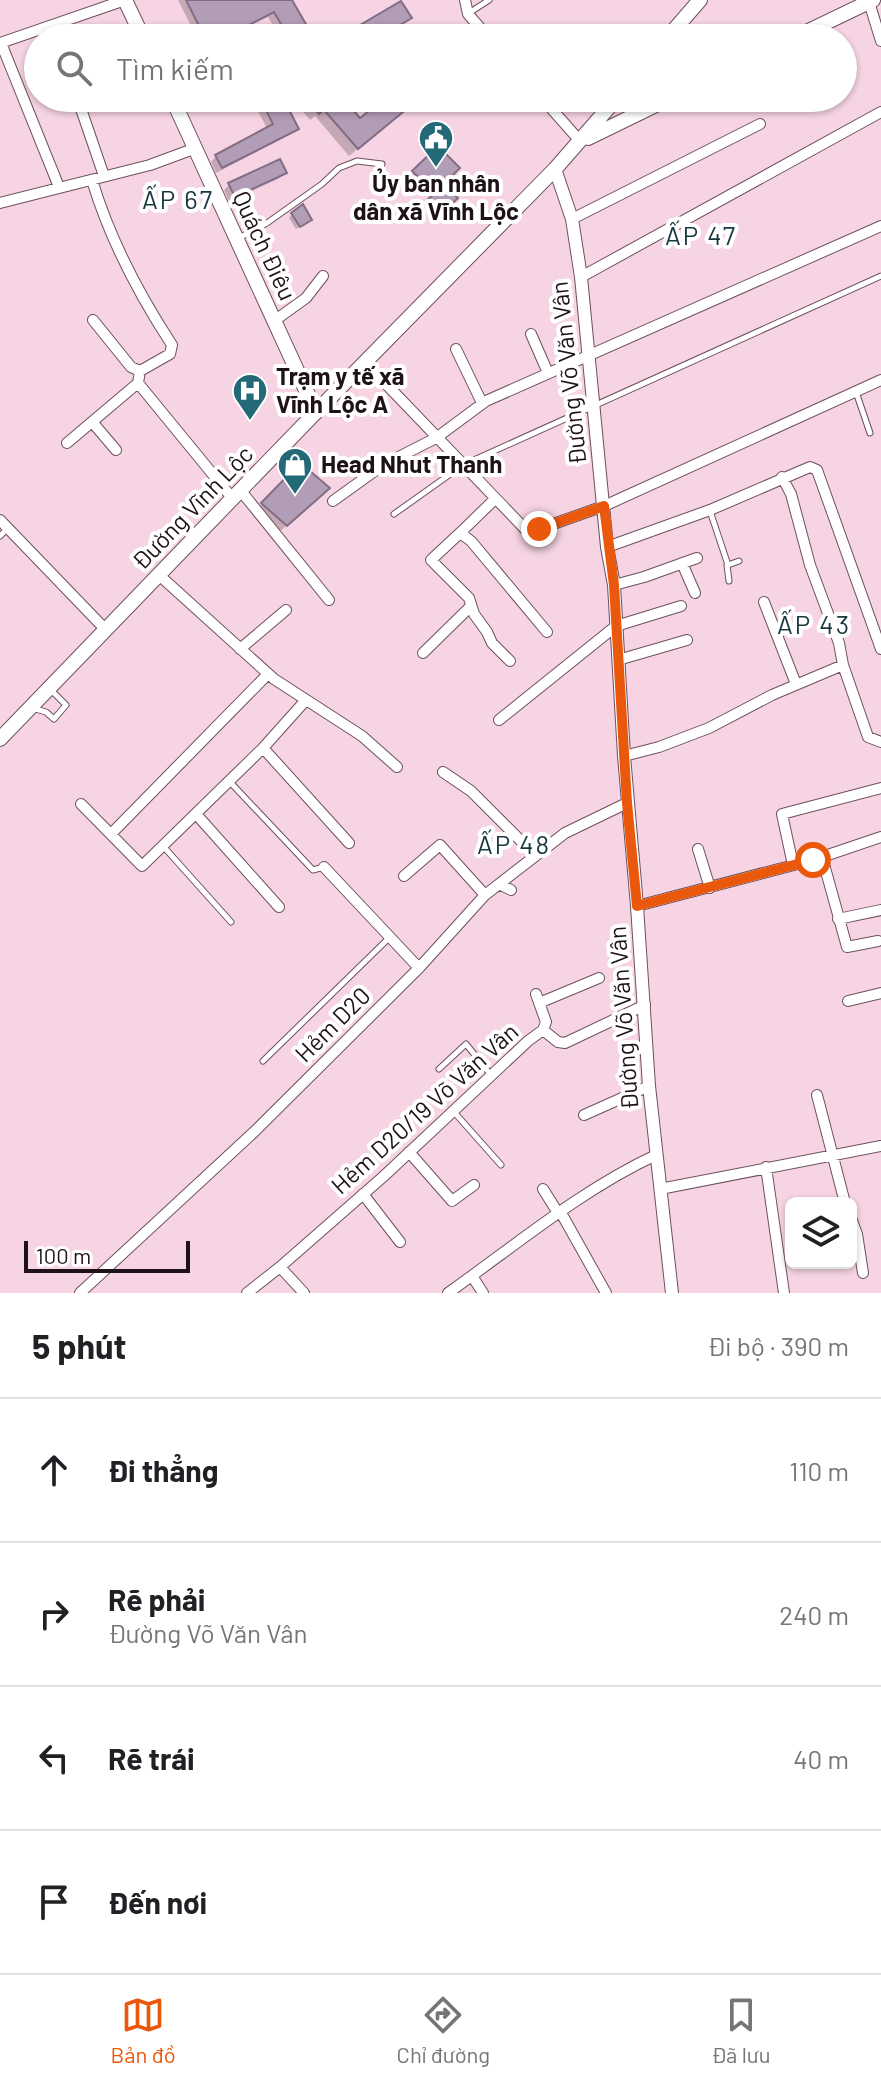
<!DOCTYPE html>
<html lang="vi">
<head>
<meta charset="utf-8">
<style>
  body { margin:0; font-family:Barlow,sans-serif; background:#f6f6f6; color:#202124 }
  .controls { position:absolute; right:24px; bottom:24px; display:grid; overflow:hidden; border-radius:12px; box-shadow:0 2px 6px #0004 }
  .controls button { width:72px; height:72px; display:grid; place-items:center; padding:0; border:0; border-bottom:2px solid #e0e0e0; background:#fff; color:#202124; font:40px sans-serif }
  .scale { position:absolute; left:24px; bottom:20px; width:166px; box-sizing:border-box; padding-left:8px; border:4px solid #1e1218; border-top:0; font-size:22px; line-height:28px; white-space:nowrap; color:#1e1218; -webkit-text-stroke:6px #fff; paint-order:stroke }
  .stop { position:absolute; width:24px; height:24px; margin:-18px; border:6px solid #ea580c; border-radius:50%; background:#fff }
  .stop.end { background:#ea580c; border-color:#fff; box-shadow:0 2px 8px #0008 }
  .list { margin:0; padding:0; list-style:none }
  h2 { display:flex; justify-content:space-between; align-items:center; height:104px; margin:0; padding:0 32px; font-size:34px }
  h2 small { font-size:26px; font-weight:400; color:#757577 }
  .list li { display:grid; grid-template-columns:52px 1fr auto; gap:24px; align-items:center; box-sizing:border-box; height:144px; padding:0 32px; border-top:2px solid #e0e0e0 }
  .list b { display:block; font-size:30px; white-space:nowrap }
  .list p { margin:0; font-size:26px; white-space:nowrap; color:#757577 }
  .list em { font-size:26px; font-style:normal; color:#757577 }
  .icon { flex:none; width:44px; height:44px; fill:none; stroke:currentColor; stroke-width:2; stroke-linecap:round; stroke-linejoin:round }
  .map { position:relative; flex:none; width:881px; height:1293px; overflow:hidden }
  .search { position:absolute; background:#fff; box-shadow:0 2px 6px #0004; left:24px; right:24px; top:24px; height:88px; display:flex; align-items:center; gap:20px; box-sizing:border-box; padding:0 28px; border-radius:44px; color:#757577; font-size:30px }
  .sheet { height:680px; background:#fff }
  nav { display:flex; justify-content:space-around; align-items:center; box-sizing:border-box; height:112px; border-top:2px solid #e0e0e0; background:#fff; font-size:22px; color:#757577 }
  nav a { display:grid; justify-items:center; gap:4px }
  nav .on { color:#ea580c }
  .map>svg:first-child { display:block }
  .shadow { fill:#0003 }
  .building { fill:#b29db6; stroke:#826d85; stroke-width:2 }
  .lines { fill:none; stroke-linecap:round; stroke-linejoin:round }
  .service-casing { stroke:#6d505e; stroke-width:7 }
  .minor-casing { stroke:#6d505e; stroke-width:12 }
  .tertiary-casing { stroke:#6d505e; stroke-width:14 }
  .secondary-casing { stroke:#6d505e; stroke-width:16 }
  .service { stroke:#fff; stroke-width:5 }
  .minor { stroke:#fff; stroke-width:10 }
  .tertiary { stroke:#fff; stroke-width:12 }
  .secondary { stroke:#fff; stroke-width:14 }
  .route { stroke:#ea580c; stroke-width:10 }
  .labels { text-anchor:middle; stroke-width:8; stroke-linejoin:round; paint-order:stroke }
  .poi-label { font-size:24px; font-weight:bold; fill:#1e1218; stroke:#fff; text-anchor:start }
  .street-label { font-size:24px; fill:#1e1218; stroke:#fff }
  .neighbourhood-label { font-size:26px; letter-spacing:2px; fill:#17373e; stroke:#fff }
</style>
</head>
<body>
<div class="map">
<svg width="881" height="1293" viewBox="0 0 881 1293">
  <rect width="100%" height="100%" fill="#f6d4e3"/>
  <path class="shadow" d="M178,0H289L312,38H280L268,17L245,28L250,38H197Z
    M199,98H221L204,107Z
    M251,98H281L296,128L291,134L216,173L211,162L216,156L268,130Z
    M306,98H340L360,121L388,98H426L411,111L408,107L349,156L315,116L310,120L298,106Z
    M438,148L441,184L455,198L436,217L425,206L431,199L409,177Z
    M284,173L278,179L229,201L224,190L230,184Z
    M293,214L306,223L296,229L289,218Z
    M298,468L320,496L278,533L254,512Z"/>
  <path class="building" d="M186,0H292L314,38H289L274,12L247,26L253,38H205Z
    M401,1L412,18L378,38H338Z
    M260,98H283L299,129L222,168L215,155L273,124Z
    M306,98H343L360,118L385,98H420L358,149L324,110L319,114Z
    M438,146L460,168L444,184L458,198L442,214L428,199L435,193L412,171Z
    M280,159L287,173L235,197L228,183Z
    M303,204L312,220L300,227L291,213Z
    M297,466L305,467L330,488L287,526L261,503Z"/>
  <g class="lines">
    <defs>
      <path id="service" d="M469,13L489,0
        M237,239L267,223L322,184L339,168L357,161L382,164
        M856,392L870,433
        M710,511L728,565L739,561
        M394,514L463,465L881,276
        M0,536L8,528
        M727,565L729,581
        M32,708L46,712L54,719L66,705L50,689
        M230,782L313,870L324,867
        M163,846L231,922
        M263,1061L389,938
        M439,1069L466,1044L491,1075
        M454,1112L501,1165"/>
      <path id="minor" d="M465,0L468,14L489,38
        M869,2L881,41
        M0,43L125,0
        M1,43L59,187
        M542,98L580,141
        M79,103L104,176
        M92,180C110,240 138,293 172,345L170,354L140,371L131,367L93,320
        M0,203L150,165L196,148
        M572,219L760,124
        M581,277L881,112
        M274,321L306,298L323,276
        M531,334L548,373
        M456,349L482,403
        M365,362L525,529H539L604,506L881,380
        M140,371L138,383L233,499
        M93,423L116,450
        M67,443L138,383
        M782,477L791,494L810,565L839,643L843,665L868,737L881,742
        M241,491L329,600
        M495,499L460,533L471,541L547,632
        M333,501L383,465L436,438L486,401L881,226
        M0,520L105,629
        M460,533L431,560L469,598L474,614L487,632L492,643L510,661
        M607,547L710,510L810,467L817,470L881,649
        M682,563L695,593
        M159,575L274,679L362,736L397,767
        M614,585L644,577L697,558
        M764,602L796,684
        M240,649L286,610
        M423,653L471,606
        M618,660L687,640
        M499,720L616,626L681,606
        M263,748L349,843
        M624,756L659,747L709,728L772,695L843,665
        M443,772L471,791L535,855
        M81,804L142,866L263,748L305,701
        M196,814L279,907
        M111,834L268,674
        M698,849L710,888
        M822,857L847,947L878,941
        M793,865L782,814L881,788
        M324,867L419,968
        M404,876L440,845L485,895
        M499,884L511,890
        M637,906L813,860L881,837
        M838,919L881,910
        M536,994L546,1022L543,1030
        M848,1001L881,993
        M539,1003L599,978
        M817,1095L845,1203
        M584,1115L649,1086
        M409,1152L452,1201L474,1185
        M766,1167L784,1293
        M543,1189L558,1213
        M660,1189L881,1146
        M363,1194L400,1242
        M560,1211L606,1293
        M851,1218L857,1234L863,1273
        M280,1267L304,1293
        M472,1276L483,1293
        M80,1293L254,1132L419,968L485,895L565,833L627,803
        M247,1293L280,1267L384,1176L528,1041L543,1030L558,1042L565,1043L645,1005
        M448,1293C516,1245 581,1190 656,1155"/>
      <path id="tertiary" d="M555,169L572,219L581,277L607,547L614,585L624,756L637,906L649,1086L672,1293"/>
      <path id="secondary" d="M125,0L143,38
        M667,38L700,0
        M794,38L873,0
        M172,98L316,412
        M588,138L670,98
        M0,739L316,412L555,169L617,98"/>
    </defs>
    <use href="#service" class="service-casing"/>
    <use href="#minor" class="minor-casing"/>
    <use href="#tertiary" class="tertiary-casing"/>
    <use href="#secondary" class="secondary-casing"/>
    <use href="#service" class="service"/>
    <use href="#minor" class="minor"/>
    <use href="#tertiary" class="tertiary"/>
    <use href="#secondary" class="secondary"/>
  </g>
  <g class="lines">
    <path class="route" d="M539,529L604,506L614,585L627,803L637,906L813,860"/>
  </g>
  <defs>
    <symbol id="civic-pin" viewBox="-11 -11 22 30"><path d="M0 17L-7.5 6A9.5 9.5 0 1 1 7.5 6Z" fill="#236978" stroke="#fff"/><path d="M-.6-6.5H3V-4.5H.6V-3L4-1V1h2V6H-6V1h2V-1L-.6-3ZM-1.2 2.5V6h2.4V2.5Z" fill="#fff"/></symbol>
    <symbol id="hospital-pin" viewBox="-11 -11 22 30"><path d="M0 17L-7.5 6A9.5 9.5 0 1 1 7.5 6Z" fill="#236978" stroke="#fff"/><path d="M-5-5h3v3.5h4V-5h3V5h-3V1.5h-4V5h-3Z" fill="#fff"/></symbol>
    <symbol id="shop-pin" viewBox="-11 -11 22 30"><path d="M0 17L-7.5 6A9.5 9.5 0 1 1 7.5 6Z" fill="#236978" stroke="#fff"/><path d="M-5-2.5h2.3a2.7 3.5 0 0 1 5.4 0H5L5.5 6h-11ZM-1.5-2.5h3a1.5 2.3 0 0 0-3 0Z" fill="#fff"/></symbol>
  </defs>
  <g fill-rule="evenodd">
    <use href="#civic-pin" x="416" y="118" width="40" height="54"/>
    <use href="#hospital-pin" x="230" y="371" width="40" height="54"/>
    <use href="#shop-pin" x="275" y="445" width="40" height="54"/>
  </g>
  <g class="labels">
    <g class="poi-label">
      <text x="436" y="192" text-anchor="middle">Ủy ban nhân<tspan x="436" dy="28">dân xã Vĩnh Lộc</tspan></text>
      <text x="276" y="385">Trạm y tế xã<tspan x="276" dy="28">Vĩnh Lộc A</tspan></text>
      <text x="321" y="473">Head Nhut Thanh</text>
    </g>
    <g class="street-label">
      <text transform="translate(264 246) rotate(65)" y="8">Quách Điêu</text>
      <text transform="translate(569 373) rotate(-96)" y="8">Đường Võ Văn Vân</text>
      <text transform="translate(193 508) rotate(-46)" y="8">Đường Vĩnh Lộc</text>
      <text transform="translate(624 1018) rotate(-94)" y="8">Đường Võ Văn Vân</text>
      <text transform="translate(333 1025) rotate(-45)" y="8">Hẻm D20</text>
      <text transform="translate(425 1109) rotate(-42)" y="8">Hẻm D20/19 Võ Văn Vân</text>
    </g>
    <g class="neighbourhood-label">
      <text x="178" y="209">ẤP 67</text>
      <text x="701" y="245">ẤP 47</text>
      <text x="814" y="634">ẤP 43</text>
      <text x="514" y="854">ẤP 48</text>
    </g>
  </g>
</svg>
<div class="controls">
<button><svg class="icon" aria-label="layers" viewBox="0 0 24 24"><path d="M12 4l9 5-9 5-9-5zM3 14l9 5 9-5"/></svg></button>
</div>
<div class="scale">100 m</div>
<div class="stop" style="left:813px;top:860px"></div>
<div class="stop end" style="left:539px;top:529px"></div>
<div class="search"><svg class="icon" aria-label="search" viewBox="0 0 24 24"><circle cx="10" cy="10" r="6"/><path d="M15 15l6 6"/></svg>Tìm kiếm</div>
</div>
<section class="sheet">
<h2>5 phút<small>Đi bộ · 390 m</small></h2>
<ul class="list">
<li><svg class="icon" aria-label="ahead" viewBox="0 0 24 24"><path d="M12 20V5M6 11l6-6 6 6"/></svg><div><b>Đi thẳng</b></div><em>110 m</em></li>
<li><svg class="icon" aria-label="right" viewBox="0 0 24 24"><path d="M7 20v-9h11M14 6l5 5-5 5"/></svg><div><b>Rẽ phải</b><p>Đường Võ Văn Vân</p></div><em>240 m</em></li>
<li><svg class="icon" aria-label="left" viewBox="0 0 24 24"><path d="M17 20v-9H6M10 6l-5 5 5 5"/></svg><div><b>Rẽ trái</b></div><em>40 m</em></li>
<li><svg class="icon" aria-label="arrive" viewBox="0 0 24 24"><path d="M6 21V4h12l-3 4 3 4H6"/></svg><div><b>Đến nơi</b></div></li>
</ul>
</section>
<nav>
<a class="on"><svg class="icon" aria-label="map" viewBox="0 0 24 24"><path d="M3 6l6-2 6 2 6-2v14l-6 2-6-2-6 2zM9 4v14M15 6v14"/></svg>Bản đồ</a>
<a><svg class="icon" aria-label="directions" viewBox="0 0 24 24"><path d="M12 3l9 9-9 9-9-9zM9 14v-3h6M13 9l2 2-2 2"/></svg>Chỉ đường</a>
<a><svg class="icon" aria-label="saved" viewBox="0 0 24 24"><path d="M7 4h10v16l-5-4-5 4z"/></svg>Đã lưu</a>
</nav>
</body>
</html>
